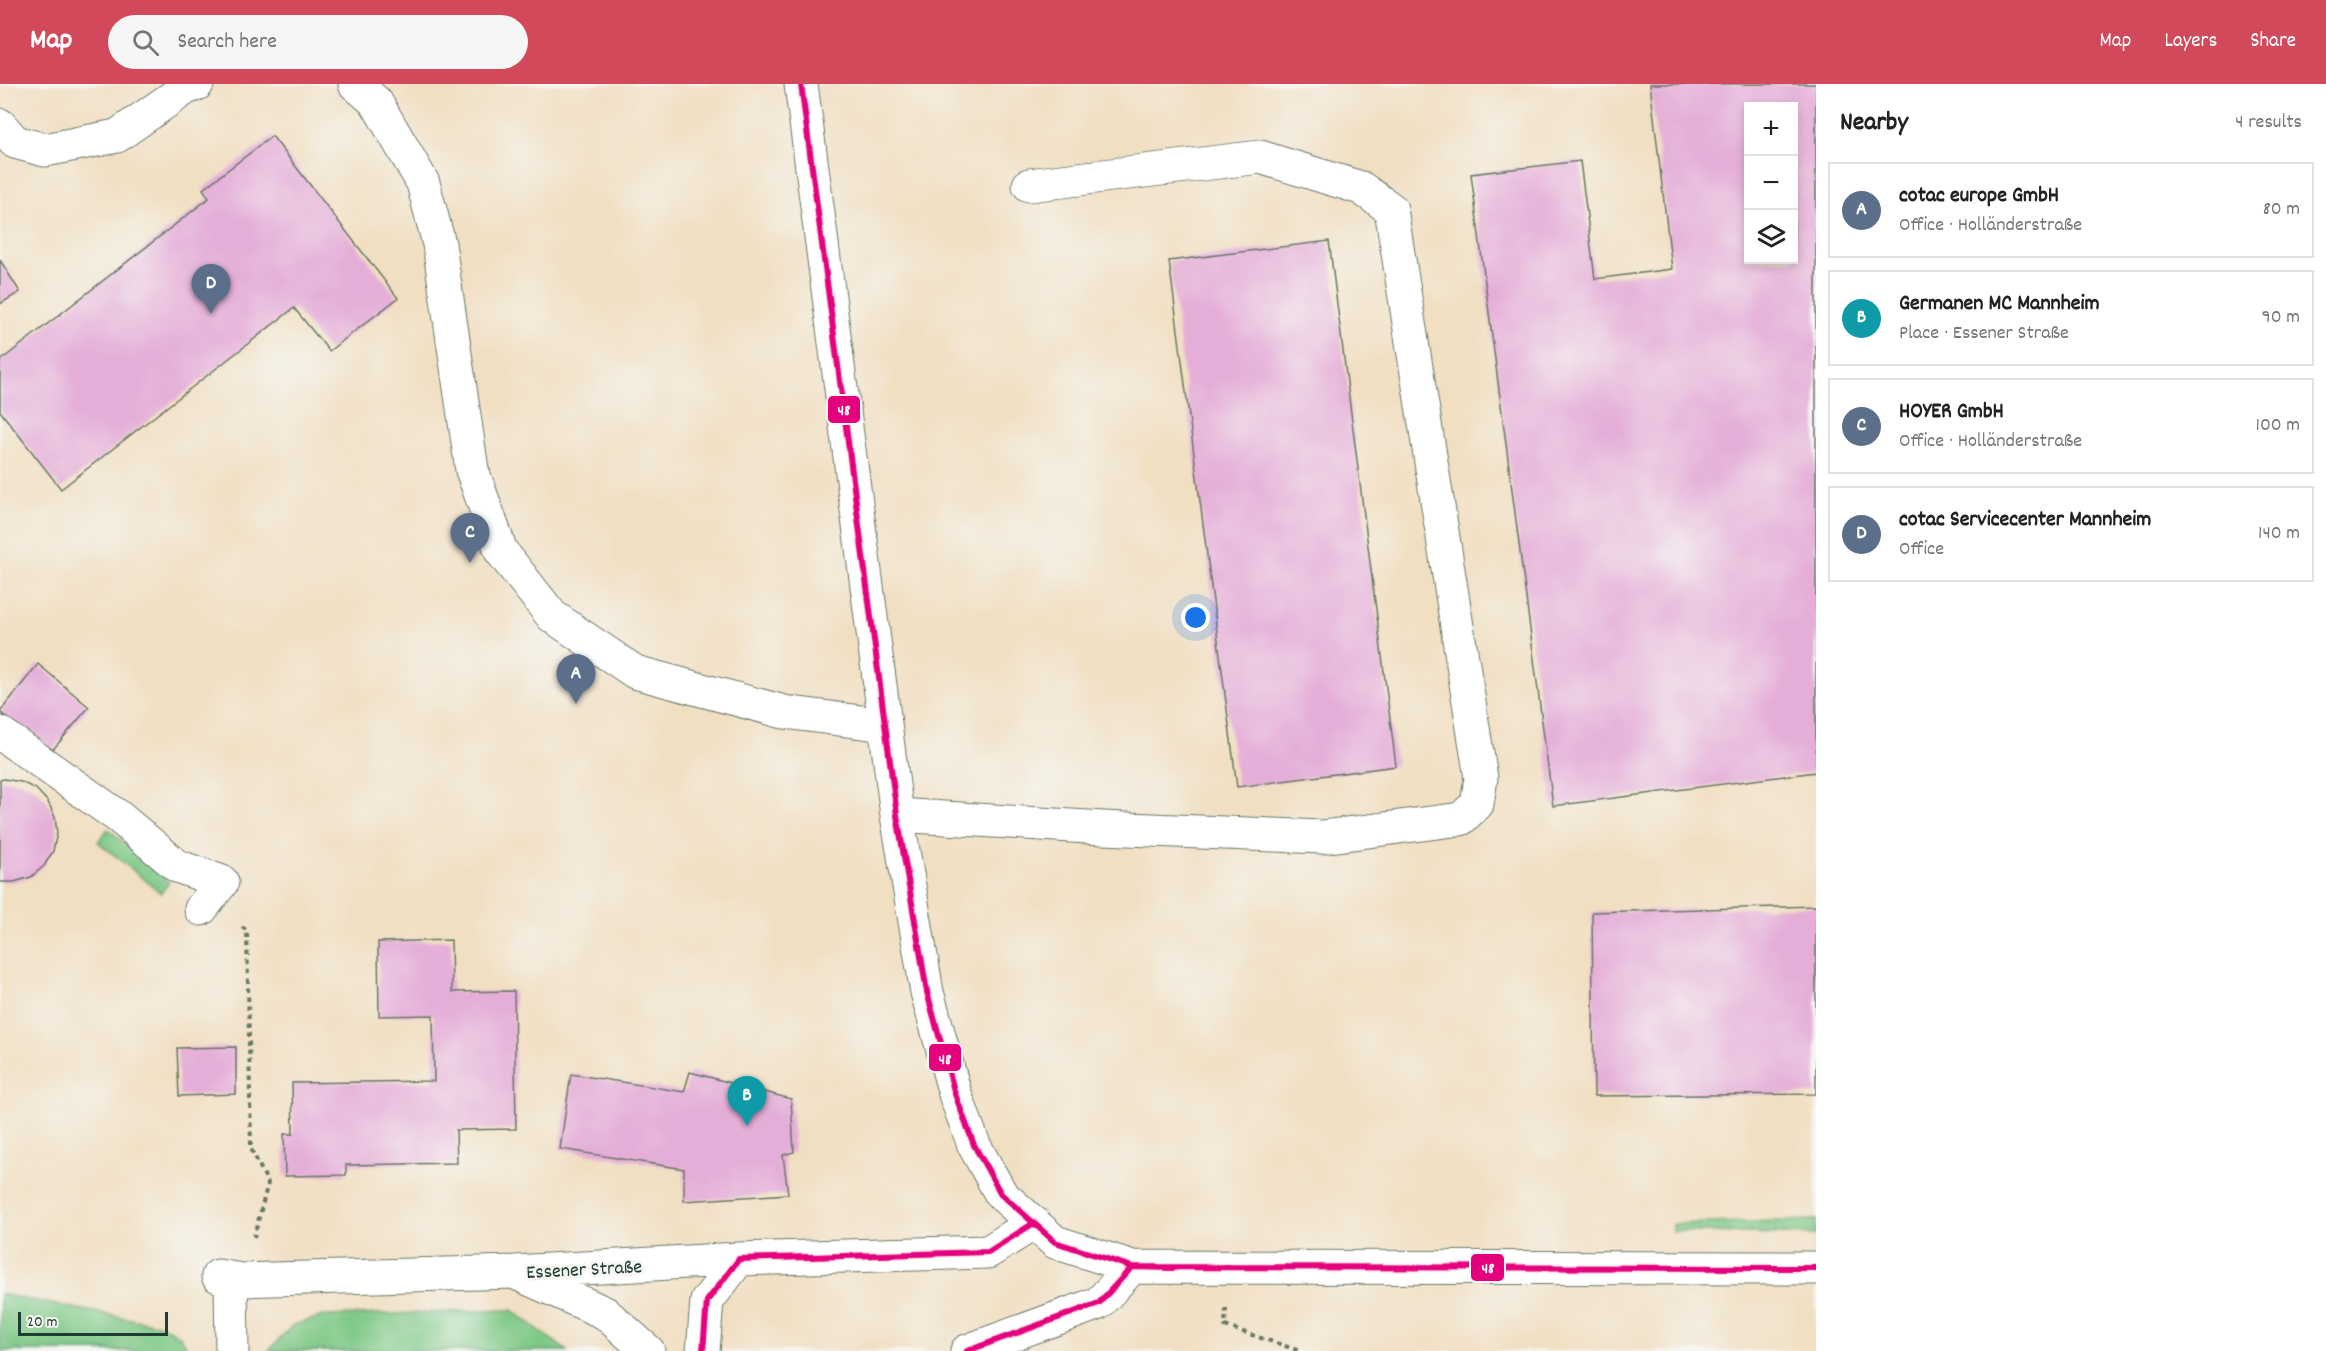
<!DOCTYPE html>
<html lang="en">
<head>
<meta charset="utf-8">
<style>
  body { margin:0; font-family:Dekko,sans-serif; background:#f6f6f6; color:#222 }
  .controls { position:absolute; right:18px; top:18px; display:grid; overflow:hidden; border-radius:0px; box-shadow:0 3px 9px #0003 }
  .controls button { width:54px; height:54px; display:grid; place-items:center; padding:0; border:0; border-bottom:2px solid #e0e0e0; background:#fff; color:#222; font:30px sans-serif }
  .scale { position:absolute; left:18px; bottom:15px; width:150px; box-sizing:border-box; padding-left:6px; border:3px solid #1f3d34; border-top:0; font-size:16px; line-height:21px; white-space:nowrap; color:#1f3d34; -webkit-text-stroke:4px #f6f6f2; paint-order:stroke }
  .you { position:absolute; left:1196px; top:534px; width:21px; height:21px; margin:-15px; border:4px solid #fff; border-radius:50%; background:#1a73e8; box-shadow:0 0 0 9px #1a73e833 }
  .badge { display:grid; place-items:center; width:39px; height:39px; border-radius:50%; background:#d1495b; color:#fff; font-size:20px; font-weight:700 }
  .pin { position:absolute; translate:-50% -50px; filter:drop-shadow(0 2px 3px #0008) }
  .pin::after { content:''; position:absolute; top:32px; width:21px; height:18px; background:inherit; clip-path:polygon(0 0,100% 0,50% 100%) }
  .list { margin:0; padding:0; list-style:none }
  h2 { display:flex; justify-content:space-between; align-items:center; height:78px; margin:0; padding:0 24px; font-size:26px }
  h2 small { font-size:20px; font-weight:400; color:#767676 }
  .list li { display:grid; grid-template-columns:39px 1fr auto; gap:18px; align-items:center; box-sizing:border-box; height:96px; margin:0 12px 12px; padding:0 12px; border:2px solid #e0e0e0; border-radius:0px }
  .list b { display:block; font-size:22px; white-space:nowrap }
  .list p { margin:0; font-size:20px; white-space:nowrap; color:#767676 }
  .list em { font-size:20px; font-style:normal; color:#767676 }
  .icon { flex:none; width:33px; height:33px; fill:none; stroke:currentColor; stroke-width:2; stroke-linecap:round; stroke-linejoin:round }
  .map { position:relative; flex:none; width:1816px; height:1267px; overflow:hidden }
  header { display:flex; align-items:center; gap:36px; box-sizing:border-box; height:84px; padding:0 30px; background:#d1495b; color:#fff }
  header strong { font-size:28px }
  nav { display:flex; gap:33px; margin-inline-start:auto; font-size:21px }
  .search { width:420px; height:54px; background:#f6f6f6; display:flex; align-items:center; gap:15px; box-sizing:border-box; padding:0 21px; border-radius:33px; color:#767676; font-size:22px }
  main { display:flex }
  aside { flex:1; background:#fff }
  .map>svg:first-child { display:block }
  .green { fill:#7dc885; stroke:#4e825c; stroke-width:1.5 }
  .building { fill:#e5aed8; fill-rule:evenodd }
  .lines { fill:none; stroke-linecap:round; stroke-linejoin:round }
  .minor-casing { stroke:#687666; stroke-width:35 }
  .path { stroke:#687666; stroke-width:4; stroke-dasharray:4.5 4.5; stroke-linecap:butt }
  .minor { stroke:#fff; stroke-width:33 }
  .bus-1-casing { stroke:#f6f6f2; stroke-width:10 }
  .bus-1 { stroke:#e5007d; stroke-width:6 }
  .labels { text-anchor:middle; stroke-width:6; stroke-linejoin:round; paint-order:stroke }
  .street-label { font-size:20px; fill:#1f3d34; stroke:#f6f6f2 }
  .line-badge { stroke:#f6f6f2; stroke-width:2 }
  .badge-label { font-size:16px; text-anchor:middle; font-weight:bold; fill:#fff }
</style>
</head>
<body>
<header>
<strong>Map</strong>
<div class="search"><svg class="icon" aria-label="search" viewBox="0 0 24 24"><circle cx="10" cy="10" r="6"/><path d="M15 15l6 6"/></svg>Search here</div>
<nav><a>Map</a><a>Layers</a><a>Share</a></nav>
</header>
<main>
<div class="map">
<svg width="1816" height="1267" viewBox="0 0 1816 1267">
  <rect width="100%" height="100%" fill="#f6f6f2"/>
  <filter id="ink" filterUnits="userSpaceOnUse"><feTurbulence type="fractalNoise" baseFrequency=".0167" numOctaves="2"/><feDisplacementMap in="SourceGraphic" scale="12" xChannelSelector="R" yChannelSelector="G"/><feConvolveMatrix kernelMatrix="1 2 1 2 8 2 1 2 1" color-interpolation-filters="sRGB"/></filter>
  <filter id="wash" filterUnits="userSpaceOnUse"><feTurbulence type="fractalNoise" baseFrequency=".008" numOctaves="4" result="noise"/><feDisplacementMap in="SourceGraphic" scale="24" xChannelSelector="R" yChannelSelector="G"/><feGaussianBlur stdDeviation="1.35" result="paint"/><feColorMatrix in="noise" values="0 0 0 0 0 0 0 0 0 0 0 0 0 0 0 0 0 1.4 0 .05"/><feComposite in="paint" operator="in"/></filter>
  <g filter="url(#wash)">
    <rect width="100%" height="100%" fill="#f1dfc2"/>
    <path class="green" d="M108,745L169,798L161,809L98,758Z
      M1816,1136V1151L1673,1147V1140Z
      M0,1210L162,1241L180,1252L190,1267H0Z
      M512,1226L567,1267H268L293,1241L324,1232Z"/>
    <g id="blocks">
      <path class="building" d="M1650,0H1816V688L1553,722L1471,90L1580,77L1595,195L1672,185ZM1748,22H1794V176H1748Z
        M272,52L398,214L329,267L294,224L61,405L0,327V277L209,114L203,105Z
        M1329,157L1396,682L1237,703L1169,177Z
        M0,176L20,208L0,220Z
        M38,580L89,623L50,669L0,628Z
        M4,695L21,698L36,705L48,718L55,733L57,749L53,767L44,782L31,793L14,798H0V696Z
        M1816,822V1010L1594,1012L1592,828Z
        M451,856L452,908L514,907L516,1045L456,1046L457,1079L346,1081V1091L285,1092L284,1050H293L292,999L434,997L433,931L379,932L378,858Z
        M236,963V1010L179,1012L177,964Z
        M690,988L791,1015L794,1068L783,1071L788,1110L684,1117V1085L560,1065L571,990L684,1008Z"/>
    </g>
  </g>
  <g filter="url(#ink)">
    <use href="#blocks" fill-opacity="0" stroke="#687666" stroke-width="1.5"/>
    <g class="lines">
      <defs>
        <path id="minor" d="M355,0L376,18L423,99L439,160L472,386L501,467L552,532L635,588L784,628L885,641
          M801,0L897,731L927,908L955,1010L974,1061L1001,1110L1055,1158L1132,1183L1816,1184
          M0,41L15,58L45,66L117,52L186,4L197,0
          M0,649L119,733L177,782L222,798L201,825
          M897,731L1103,744L1322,753L1461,735L1477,720L1481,694L1391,125L1361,104L1260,73L1029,101
          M518,1190L605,1229L648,1267
          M218,1192L242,1196L514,1188L739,1175L988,1168L1034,1139
          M231,1196L232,1267
          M703,1267L707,1217L739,1175
          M967,1267L1099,1219L1132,1183"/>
      </defs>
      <use href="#minor" class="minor-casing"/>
      <path class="path" d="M242,843L247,847L251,1065L268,1099L254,1153
        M1226,1224L1225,1242L1300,1267"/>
      <use href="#minor" class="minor"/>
      <defs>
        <path id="bus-1" d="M801,0L897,731L927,908L955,1010L974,1061L1001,1110L1055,1158L1132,1183L1816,1184
          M739,1175L988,1168L1034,1139
          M703,1267L707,1217L739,1175
          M967,1267L1099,1219L1132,1183L1174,1184"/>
      </defs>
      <use href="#bus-1" class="bus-1-casing"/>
      <use href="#bus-1" class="bus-1"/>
    </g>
  </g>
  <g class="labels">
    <g class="street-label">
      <text transform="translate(584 1184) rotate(-3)" y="7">Essener Straße</text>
    </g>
  </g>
  <g class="line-badge">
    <rect x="827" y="311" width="34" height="29" rx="6" fill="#e5007d"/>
    <rect x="928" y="959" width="34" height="29" rx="6" fill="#e5007d"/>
    <rect x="1470" y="1169" width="35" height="29" rx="6" fill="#e5007d"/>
  </g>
  <g class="badge-label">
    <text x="844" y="331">48</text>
    <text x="945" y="980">48</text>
    <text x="1488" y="1189">48</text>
  </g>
</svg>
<div class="controls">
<button>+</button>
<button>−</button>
<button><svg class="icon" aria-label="layers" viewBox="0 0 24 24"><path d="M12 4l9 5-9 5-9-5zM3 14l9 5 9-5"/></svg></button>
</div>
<div class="scale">20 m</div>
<div class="you"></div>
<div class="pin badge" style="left:576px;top:620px;background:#5c6f8a">A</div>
<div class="pin badge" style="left:747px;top:1042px;background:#0f9aa8">B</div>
<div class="pin badge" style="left:470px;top:479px;background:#5c6f8a">C</div>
<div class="pin badge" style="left:211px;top:230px;background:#5c6f8a">D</div>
</div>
<aside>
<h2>Nearby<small>4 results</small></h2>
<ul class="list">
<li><span class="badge" style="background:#5c6f8a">A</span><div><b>cotac europe GmbH</b><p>Office · Holländerstraße</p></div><em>80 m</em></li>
<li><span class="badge" style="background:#0f9aa8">B</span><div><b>Germanen MC Mannheim</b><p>Place · Essener Straße</p></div><em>90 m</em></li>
<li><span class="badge" style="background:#5c6f8a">C</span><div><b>HOYER GmbH</b><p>Office · Holländerstraße</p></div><em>100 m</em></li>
<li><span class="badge" style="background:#5c6f8a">D</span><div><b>cotac Servicecenter Mannheim</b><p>Office</p></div><em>140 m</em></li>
</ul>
</aside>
</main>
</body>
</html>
